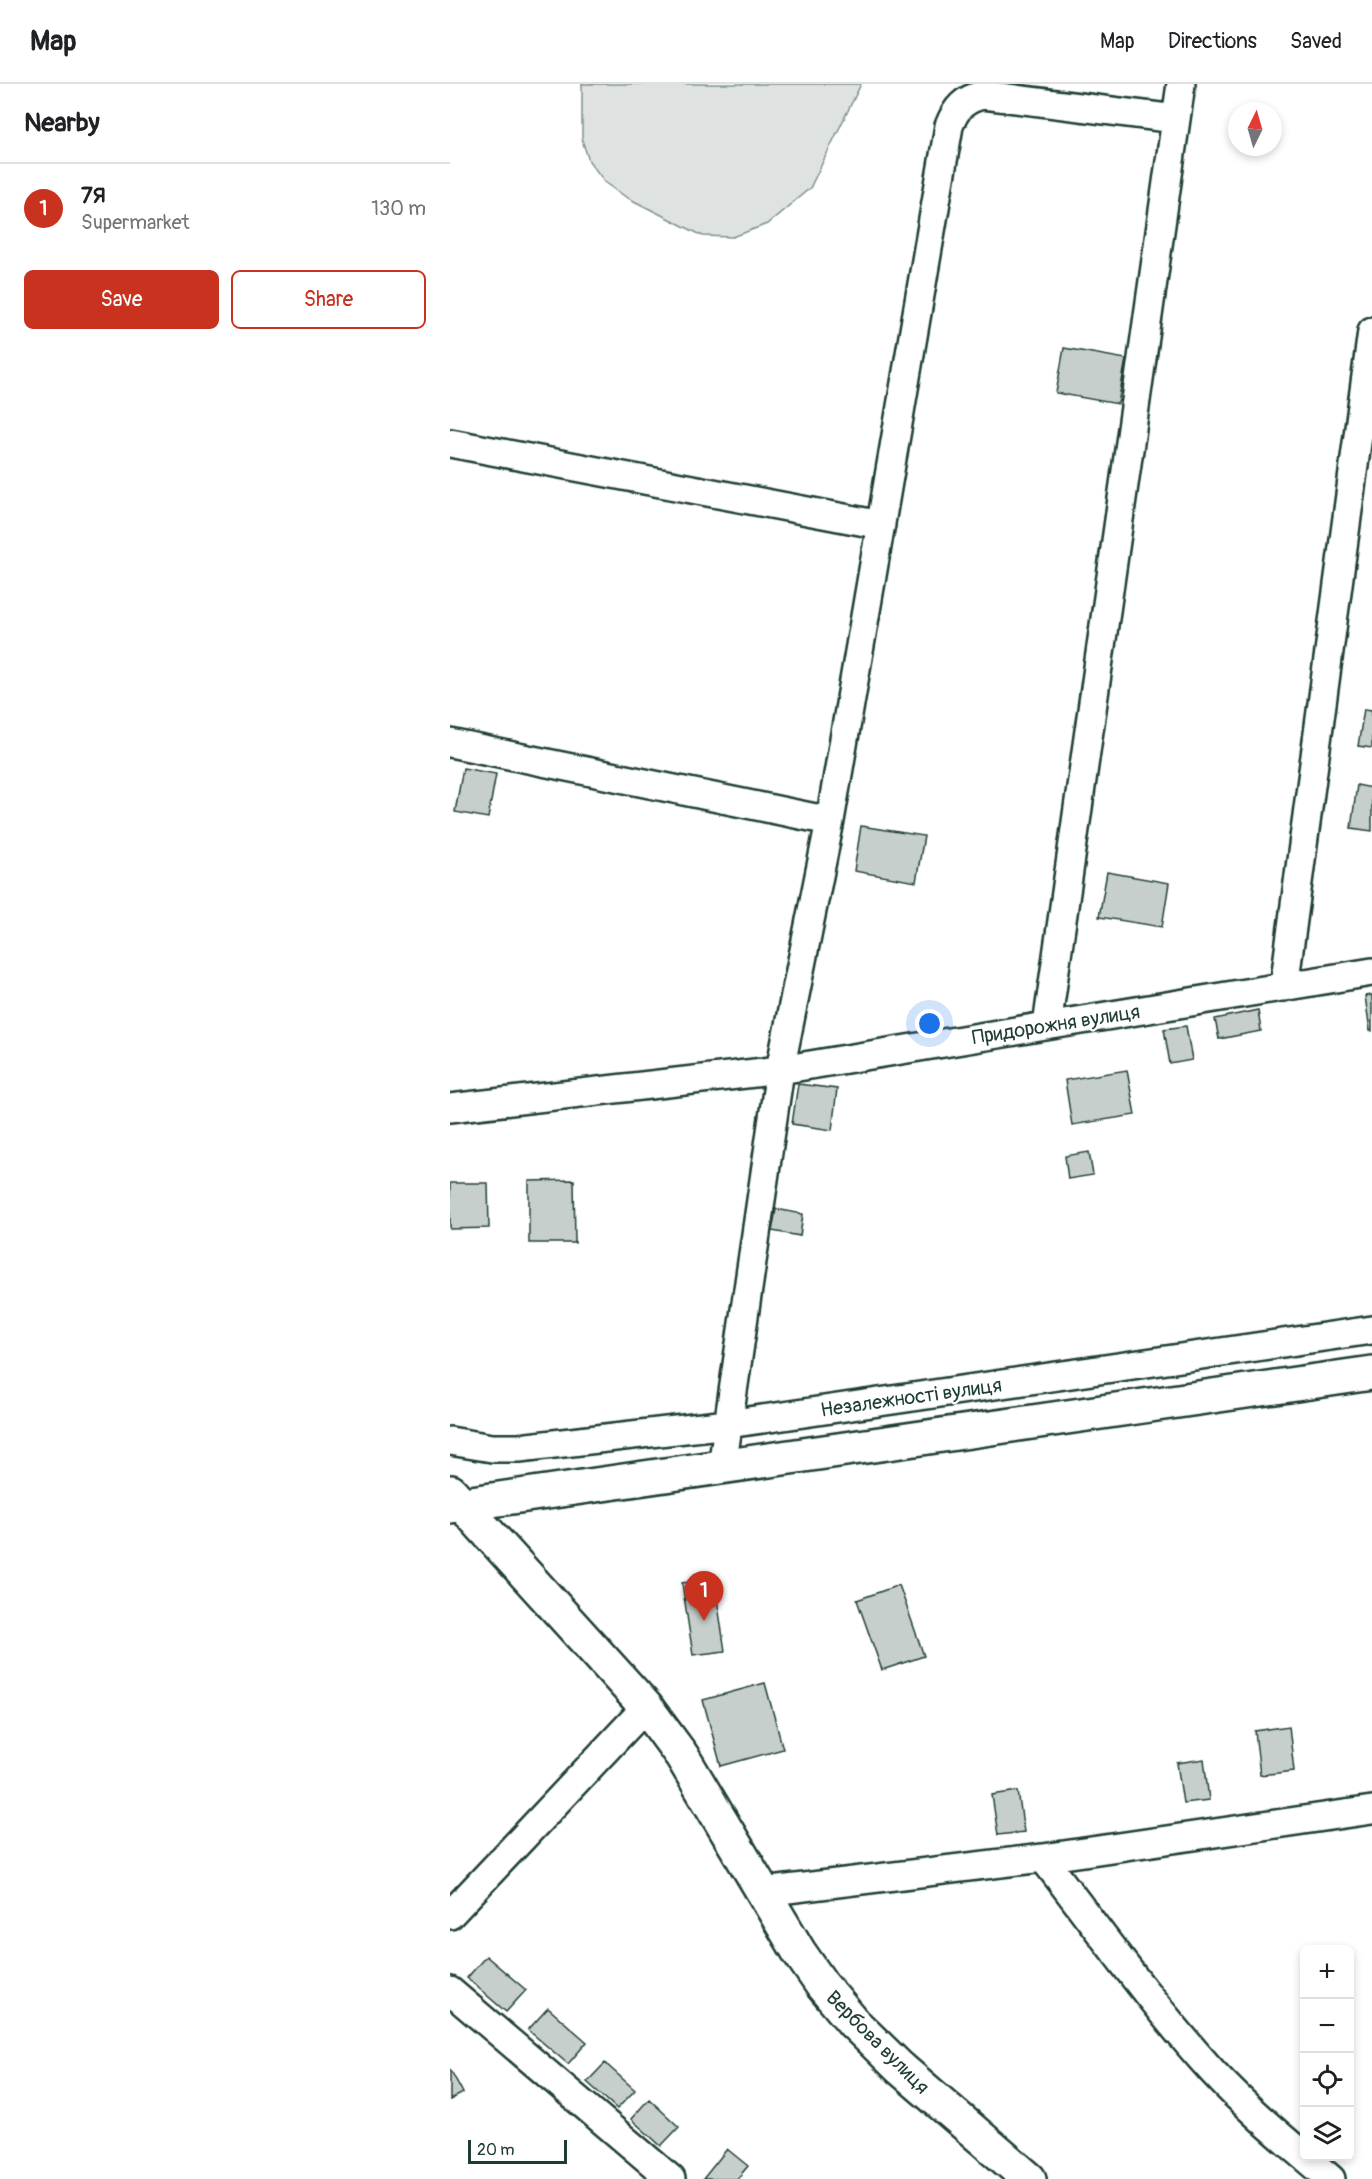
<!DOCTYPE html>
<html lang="en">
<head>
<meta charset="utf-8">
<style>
  body { margin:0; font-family:Pangolin,sans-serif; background:#f2f2f2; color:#202124 }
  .controls { position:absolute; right:18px; bottom:18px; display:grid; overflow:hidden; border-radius:9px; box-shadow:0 3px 9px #0003 }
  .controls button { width:54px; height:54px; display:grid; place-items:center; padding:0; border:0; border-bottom:2px solid #e0e0e0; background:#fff; color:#202124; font:30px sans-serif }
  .compass { position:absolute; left:778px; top:18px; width:54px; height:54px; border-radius:50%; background:#fff; box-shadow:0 3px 9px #0003; rotate:5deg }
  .scale { position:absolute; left:18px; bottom:15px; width:99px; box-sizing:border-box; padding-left:6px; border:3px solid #1f3d34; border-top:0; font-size:16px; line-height:21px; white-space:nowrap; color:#1f3d34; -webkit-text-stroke:4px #fff; paint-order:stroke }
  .you { position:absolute; left:480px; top:940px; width:21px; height:21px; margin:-15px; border:4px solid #fff; border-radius:50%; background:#1a73e8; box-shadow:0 0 0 9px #1a73e833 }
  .badge { display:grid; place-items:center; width:39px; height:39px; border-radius:50%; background:#c8321e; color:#fff; font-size:20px; font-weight:700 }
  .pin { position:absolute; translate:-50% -50px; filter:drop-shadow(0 2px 3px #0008) }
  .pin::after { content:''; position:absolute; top:32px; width:21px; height:18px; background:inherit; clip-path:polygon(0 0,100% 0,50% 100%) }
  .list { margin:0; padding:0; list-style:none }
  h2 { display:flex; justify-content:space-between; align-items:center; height:78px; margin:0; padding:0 24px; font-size:26px }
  h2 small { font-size:20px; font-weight:400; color:#757577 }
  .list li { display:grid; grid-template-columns:39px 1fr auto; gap:18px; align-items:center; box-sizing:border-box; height:90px; padding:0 24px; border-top:2px solid #e0e0e0 }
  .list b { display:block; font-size:22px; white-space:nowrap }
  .list p { margin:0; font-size:20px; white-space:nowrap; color:#757577 }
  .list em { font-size:20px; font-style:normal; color:#757577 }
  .actions { display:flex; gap:12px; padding:18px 24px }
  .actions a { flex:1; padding:14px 0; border:2px solid #c8321e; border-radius:9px; text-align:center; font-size:21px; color:#c8321e }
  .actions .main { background:#c8321e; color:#fff }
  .icon { flex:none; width:33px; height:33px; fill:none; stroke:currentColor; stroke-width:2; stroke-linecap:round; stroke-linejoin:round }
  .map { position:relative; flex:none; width:922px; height:2095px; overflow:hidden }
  header { display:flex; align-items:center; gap:36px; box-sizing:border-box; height:84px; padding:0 30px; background:#fff; border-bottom:2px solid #e0e0e0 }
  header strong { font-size:28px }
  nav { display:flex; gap:33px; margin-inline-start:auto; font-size:21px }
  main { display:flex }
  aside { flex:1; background:#fff }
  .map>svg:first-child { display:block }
  .green { fill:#dee3e2; stroke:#7e908b; stroke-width:1.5 }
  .building { fill:#c7cfcc; stroke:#1f3d34; stroke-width:1.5 }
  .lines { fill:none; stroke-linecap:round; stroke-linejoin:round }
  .street-casing { stroke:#1f3d34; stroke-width:32 }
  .secondary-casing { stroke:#1f3d34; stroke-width:38 }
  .street { stroke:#fff; stroke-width:27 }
  .secondary { stroke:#fff; stroke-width:33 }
  .labels { text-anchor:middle; stroke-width:4.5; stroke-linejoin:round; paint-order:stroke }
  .street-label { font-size:20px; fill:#1f3d34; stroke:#fff }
</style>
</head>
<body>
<header>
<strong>Map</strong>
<nav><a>Map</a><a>Directions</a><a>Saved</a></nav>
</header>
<main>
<aside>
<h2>Nearby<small></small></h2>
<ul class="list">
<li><span class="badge">1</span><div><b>7Я</b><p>Supermarket</p></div><em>130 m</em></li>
</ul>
<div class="actions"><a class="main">Save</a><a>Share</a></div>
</aside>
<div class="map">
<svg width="922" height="2095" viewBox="0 0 922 2095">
  <rect width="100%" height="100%" fill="#fff"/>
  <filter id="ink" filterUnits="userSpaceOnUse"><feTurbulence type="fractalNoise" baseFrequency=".0167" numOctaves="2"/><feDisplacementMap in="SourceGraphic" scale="12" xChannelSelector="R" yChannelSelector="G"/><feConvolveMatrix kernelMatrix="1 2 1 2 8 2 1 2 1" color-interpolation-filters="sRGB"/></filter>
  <g filter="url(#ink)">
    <path class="green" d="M132,0H411L360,104L317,140L283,153L253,152L176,113L155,98L139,77L132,56Z"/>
    <path class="building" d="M614,264L676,275L668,320L606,309Z
      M914,625L922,626V664L908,662Z
      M13,684L46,690L38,734L5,728Z
      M907,701L922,704V747L901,744Z
      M411,742L474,752L466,798L404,787Z
      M657,788L719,799L712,843L649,833Z
      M922,911V947H920L915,912Z
      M808,926L811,947L769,955L765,935Z
      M736,942L742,976L720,980L714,945Z
      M677,986L685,1031L622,1041L615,996Z
      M348,1000L387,1005L382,1046L342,1040Z
      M639,1068L643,1091L618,1095L615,1072Z
      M124,1096L125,1159H79V1097Z
      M0,1099H38L39,1144L0,1145Z
      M326,1125L353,1130L350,1152L322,1147Z
      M264,1495L275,1567L243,1571L232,1499Z
      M449,1501L474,1572L432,1586L407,1516Z
      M315,1599L333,1665L271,1682L253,1616Z
      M839,1642L844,1687L810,1691L805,1647Z
      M754,1675L759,1716L733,1719L727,1679Z
      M568,1707L574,1748L548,1751L542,1711Z
      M36,1872L76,1906L56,1928L17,1894Z
      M98,1924L137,1958L118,1980L78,1946Z
      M155,1979L185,2006L167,2025L137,1998Z
      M0,1985L13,2009L0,2016Z
      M199,2015L229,2043L211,2062L181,2035Z
      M277,2065L298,2082L287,2095H253Z"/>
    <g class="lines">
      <defs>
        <path id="street" d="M0,359L431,441
          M0,659L380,737
          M834,903L922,247
          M597,942L731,0
          M0,1024L330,986L380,737L499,42C506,24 514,15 533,11L726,35
          M0,1357L42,1364H69L278,1340L922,1246
          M272,1383L330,986L922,888
          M593,1774C649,1846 702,1921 763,1988C799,2027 841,2061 881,2095
          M313,1808L593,1774L922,1726
          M0,1831L196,1623
          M0,1907L221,2095"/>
        <path id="secondary" d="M1,1408L196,1623L232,1672L349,1868L372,1901L404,1939L450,1984L579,2095
          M0,1422L922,1289"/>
      </defs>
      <use href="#street" class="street-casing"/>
      <use href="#secondary" class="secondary-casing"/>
      <use href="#street" class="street"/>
      <use href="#secondary" class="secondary"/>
    </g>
  </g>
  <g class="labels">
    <g class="street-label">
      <text transform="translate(606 940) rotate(-9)" y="7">Придорожня вулиця</text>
      <text transform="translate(461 1313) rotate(-8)" y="7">Незалежності вулиця</text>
      <text transform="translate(428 1958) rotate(45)" y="7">Вербова вулиця</text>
    </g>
  </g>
</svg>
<div class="controls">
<button>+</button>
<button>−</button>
<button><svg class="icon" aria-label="locate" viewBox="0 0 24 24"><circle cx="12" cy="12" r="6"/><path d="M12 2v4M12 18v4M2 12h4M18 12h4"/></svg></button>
<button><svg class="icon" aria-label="layers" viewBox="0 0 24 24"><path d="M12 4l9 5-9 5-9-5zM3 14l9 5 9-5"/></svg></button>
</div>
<svg class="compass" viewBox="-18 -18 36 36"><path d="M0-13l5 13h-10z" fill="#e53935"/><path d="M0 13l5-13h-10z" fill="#757577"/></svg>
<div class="scale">20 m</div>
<div class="you"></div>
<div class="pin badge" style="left:254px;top:1537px">1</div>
</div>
</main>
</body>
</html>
